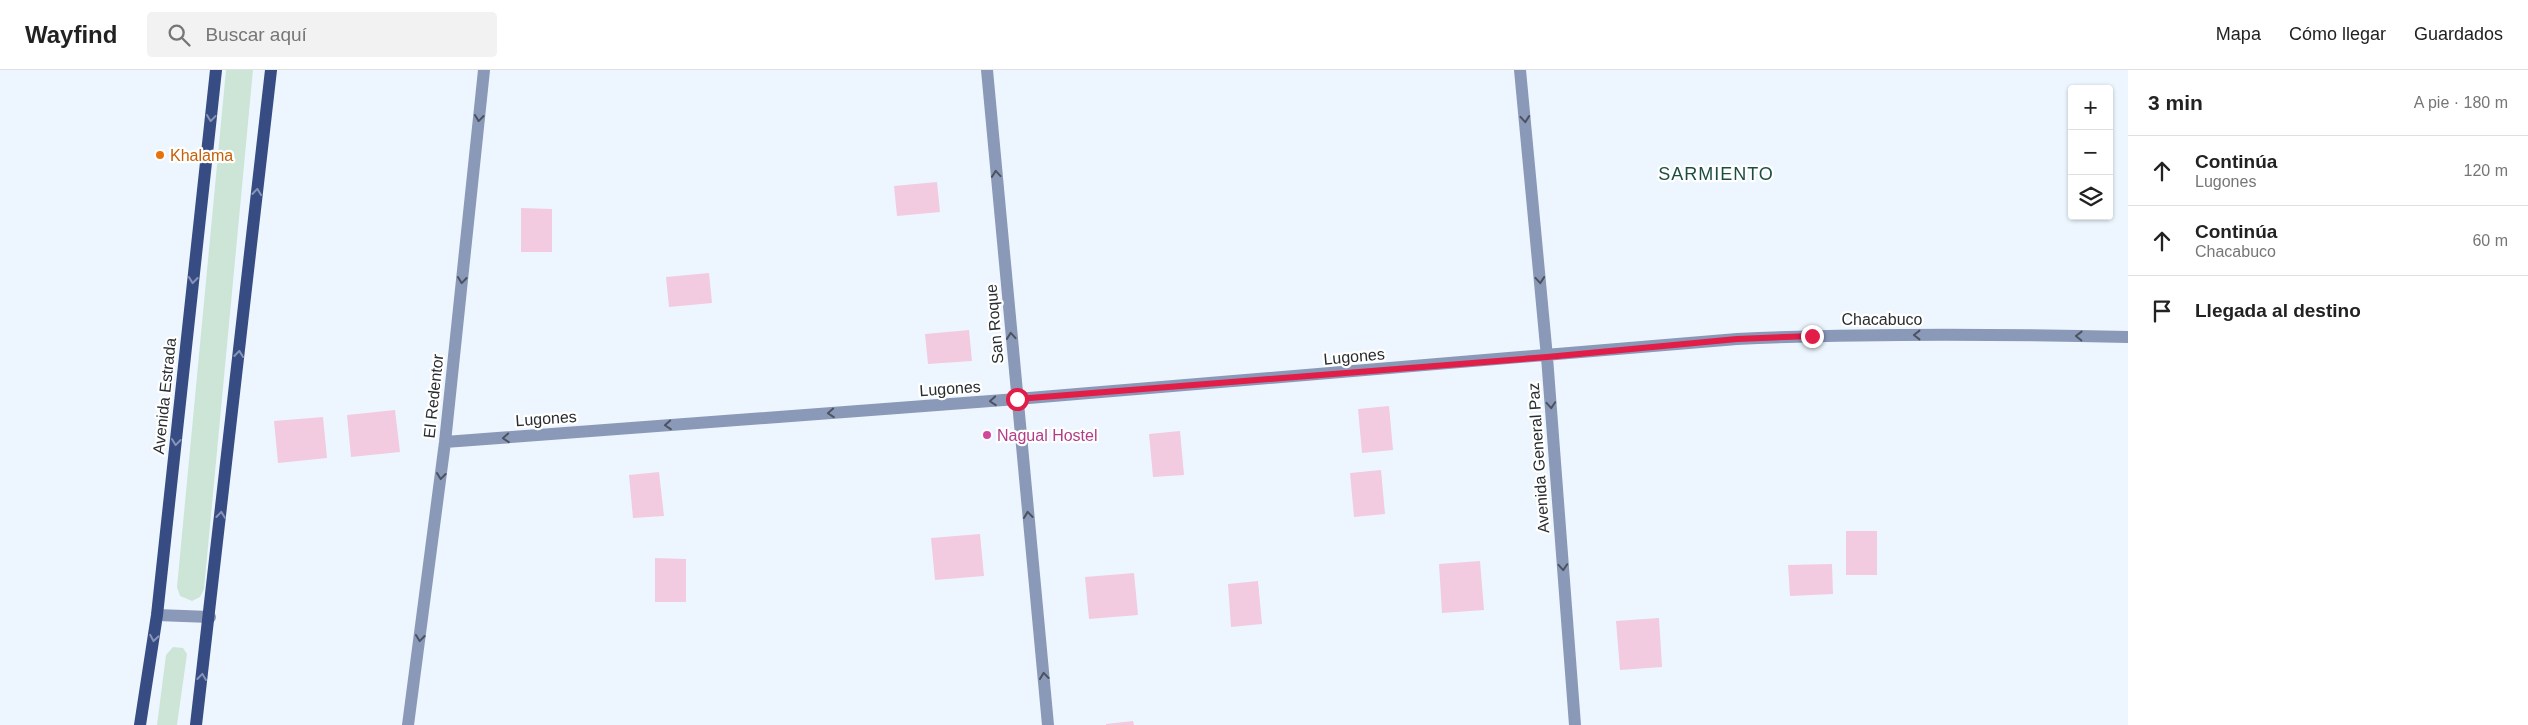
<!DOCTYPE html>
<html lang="es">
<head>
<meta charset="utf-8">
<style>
  body { margin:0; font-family:Helvetica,sans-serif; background:#f2f2f2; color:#222 }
  .controls { position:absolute; right:15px; top:15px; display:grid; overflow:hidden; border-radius:5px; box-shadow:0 1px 4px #0004 }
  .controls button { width:45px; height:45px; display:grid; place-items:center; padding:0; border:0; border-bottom:1px solid #e0e0e0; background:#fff; color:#222; font:25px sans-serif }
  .stop { position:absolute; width:15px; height:15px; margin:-11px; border:4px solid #e11d48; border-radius:50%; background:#fff }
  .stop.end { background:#e11d48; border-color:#fff; box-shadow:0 1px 5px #0008 }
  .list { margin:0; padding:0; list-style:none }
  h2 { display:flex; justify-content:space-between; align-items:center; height:65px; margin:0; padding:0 20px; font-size:21px }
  h2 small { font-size:16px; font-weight:400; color:#767676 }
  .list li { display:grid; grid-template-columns:32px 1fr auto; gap:15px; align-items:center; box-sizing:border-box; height:70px; padding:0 20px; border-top:1px solid #e0e0e0 }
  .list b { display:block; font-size:19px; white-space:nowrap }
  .list p { margin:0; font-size:16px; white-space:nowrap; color:#767676 }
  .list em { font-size:16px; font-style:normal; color:#767676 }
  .icon { flex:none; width:28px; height:28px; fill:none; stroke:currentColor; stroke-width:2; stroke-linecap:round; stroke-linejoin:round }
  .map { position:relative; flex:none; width:2128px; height:655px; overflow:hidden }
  header { display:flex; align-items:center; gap:30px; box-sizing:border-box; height:70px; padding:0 25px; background:#fff; border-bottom:1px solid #e0e0e0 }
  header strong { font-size:24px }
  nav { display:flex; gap:28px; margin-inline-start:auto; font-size:18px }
  .search { width:350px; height:45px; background:#f2f2f2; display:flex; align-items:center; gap:12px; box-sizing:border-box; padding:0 18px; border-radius:5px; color:#767676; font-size:19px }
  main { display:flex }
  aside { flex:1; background:#fff }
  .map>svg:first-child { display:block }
  .green { fill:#cde5d6 }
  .building { fill:#f2cbe0 }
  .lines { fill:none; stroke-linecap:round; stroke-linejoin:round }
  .minor { stroke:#8b99b9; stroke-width:12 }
  .major { stroke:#374c83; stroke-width:12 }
  .oneway { stroke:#8794b5 }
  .oneway2 { stroke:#4b5360 }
  .route { stroke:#e11d48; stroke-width:6 }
  .food-dot { fill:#e8710a; stroke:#fff; stroke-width:2 }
  .hotel-dot { fill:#d1479c; stroke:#fff; stroke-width:2 }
  .labels { text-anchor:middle; stroke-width:4.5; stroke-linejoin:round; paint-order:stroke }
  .food-label { font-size:16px; fill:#c56008; stroke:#fff; text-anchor:start }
  .street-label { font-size:16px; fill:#292d30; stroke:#fff }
  .hotel-label { font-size:16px; fill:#b23c85; stroke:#fff; text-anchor:start }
  .neighbourhood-label { font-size:18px; letter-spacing:1px; fill:#1b4e3f; stroke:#fff }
</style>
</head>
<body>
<header>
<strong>Wayfind</strong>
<div class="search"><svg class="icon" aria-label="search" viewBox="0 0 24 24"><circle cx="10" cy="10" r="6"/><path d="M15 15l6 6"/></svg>Buscar aquí</div>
<nav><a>Mapa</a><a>Cómo llegar</a><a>Guardados</a></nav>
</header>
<main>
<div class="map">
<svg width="2128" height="655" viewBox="0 0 2128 655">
  <rect width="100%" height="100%" fill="#edf6fe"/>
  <path class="green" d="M226,0H253L204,519L200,527L192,531L180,526L177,517Z
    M173,577L183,578L187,584L177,655H157L166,585Z"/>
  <path class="building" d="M937,112L940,142L897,146L894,116Z
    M521,138L552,139V182H521Z
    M709,203L712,233L669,237L666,207Z
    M969,260L972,291L928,294L925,264Z
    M1389,336L1393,380L1362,383L1358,339Z
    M395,340L400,382L351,387L347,345Z
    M323,347L327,388L278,393L274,351Z
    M1180,361L1184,405L1153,407L1149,364Z
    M1381,400L1385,444L1354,447L1350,403Z
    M659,402L664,446L633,448L629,405Z
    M1846,461H1877V505H1846Z
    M980,464L984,506L935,510L931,468Z
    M655,488L686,489V532H655Z
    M1480,491L1484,540L1442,543L1439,494Z
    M1832,494L1833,524L1790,526L1788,495Z
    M1134,503L1138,545L1089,549L1085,507Z
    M1258,511L1262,554L1231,557L1228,514Z
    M1659,548L1662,597L1620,600L1616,551Z
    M1133,651L1134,655H1106V654Z"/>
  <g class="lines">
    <path class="minor" d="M987,0L1048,655
      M1520,0L1547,287L1575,655
      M445,372L1017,329L1737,269C1867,263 1998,264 2128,267
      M157,545L210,547
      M408,655L445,372L484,0"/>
    <path class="major" d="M140,655L157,545L216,0
      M196,655L271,0"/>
  </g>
  <defs><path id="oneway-chevron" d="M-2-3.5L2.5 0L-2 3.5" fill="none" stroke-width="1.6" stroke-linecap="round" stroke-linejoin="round" transform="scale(1.25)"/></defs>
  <g class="oneway">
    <use href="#oneway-chevron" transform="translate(211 48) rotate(96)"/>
    <use href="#oneway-chevron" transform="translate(257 122) rotate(-84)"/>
    <use href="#oneway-chevron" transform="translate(193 210) rotate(96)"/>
    <use href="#oneway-chevron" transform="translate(239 284) rotate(-84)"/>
    <use href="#oneway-chevron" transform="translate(176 372) rotate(96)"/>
    <use href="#oneway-chevron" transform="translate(221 445) rotate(-84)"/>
    <use href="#oneway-chevron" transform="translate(154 568) rotate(99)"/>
    <use href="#oneway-chevron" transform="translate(202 607) rotate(-83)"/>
  </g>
  <g class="oneway2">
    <use href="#oneway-chevron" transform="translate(479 48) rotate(96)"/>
    <use href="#oneway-chevron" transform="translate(1525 49) rotate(85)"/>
    <use href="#oneway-chevron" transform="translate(996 104) rotate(-95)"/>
    <use href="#oneway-chevron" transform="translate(462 210) rotate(96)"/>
    <use href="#oneway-chevron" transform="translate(1540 210) rotate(85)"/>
    <use href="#oneway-chevron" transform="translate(1917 265) rotate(180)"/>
    <use href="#oneway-chevron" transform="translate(1011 266) rotate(-95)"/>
    <use href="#oneway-chevron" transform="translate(2079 266) rotate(-179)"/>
    <use href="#oneway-chevron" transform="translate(993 331) rotate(176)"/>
    <use href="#oneway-chevron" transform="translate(1551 335) rotate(86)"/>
    <use href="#oneway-chevron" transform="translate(831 343) rotate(176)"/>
    <use href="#oneway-chevron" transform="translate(668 355) rotate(176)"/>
    <use href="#oneway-chevron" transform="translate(506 368) rotate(176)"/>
    <use href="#oneway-chevron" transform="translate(441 406) rotate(97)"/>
    <use href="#oneway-chevron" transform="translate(1028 445) rotate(-96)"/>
    <use href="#oneway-chevron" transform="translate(1563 497) rotate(86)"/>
    <use href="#oneway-chevron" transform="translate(420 568) rotate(97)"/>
    <use href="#oneway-chevron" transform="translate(1044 606) rotate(-96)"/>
  </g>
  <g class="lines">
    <path class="route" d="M1017,329L1547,287L1737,269L1812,266"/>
  </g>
  <circle class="food-dot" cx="160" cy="85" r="5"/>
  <circle class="hotel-dot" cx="987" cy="365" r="5"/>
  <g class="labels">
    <g class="food-label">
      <text x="170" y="91">Khalama</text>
    </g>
    <g class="street-label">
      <text x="1882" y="255">Chacabuco</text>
      <text transform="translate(994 254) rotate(-95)" y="6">San Roque</text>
      <text transform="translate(1354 286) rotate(-5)" y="6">Lugones</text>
      <text transform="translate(950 318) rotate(-4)" y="6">Lugones</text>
      <text transform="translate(164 326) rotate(-84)" y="6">Avenida Estrada</text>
      <text transform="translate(433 326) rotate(-84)" y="6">El Redentor</text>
      <text transform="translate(546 348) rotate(-4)" y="6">Lugones</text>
      <text transform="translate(1538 388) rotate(-94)" y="6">Avenida General Paz</text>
    </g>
    <g class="hotel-label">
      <text x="997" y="371">Nagual Hostel</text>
    </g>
    <g class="neighbourhood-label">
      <text x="1716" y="110">SARMIENTO</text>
    </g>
  </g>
</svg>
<div class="controls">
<button>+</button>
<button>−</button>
<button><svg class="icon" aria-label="layers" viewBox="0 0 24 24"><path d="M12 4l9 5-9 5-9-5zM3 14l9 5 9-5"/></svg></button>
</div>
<div class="stop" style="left:1017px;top:329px"></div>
<div class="stop end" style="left:1812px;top:266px"></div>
</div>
<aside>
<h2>3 min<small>A pie · 180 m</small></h2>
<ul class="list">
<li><svg class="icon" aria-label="ahead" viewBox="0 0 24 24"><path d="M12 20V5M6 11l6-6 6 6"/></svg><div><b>Continúa</b><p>Lugones</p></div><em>120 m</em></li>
<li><svg class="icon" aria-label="ahead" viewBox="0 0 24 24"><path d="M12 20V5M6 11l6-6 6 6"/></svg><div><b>Continúa</b><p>Chacabuco</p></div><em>60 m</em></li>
<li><svg class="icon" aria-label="arrive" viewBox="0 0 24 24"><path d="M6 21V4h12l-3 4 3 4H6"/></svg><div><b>Llegada al destino</b></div></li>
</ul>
</aside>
</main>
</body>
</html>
